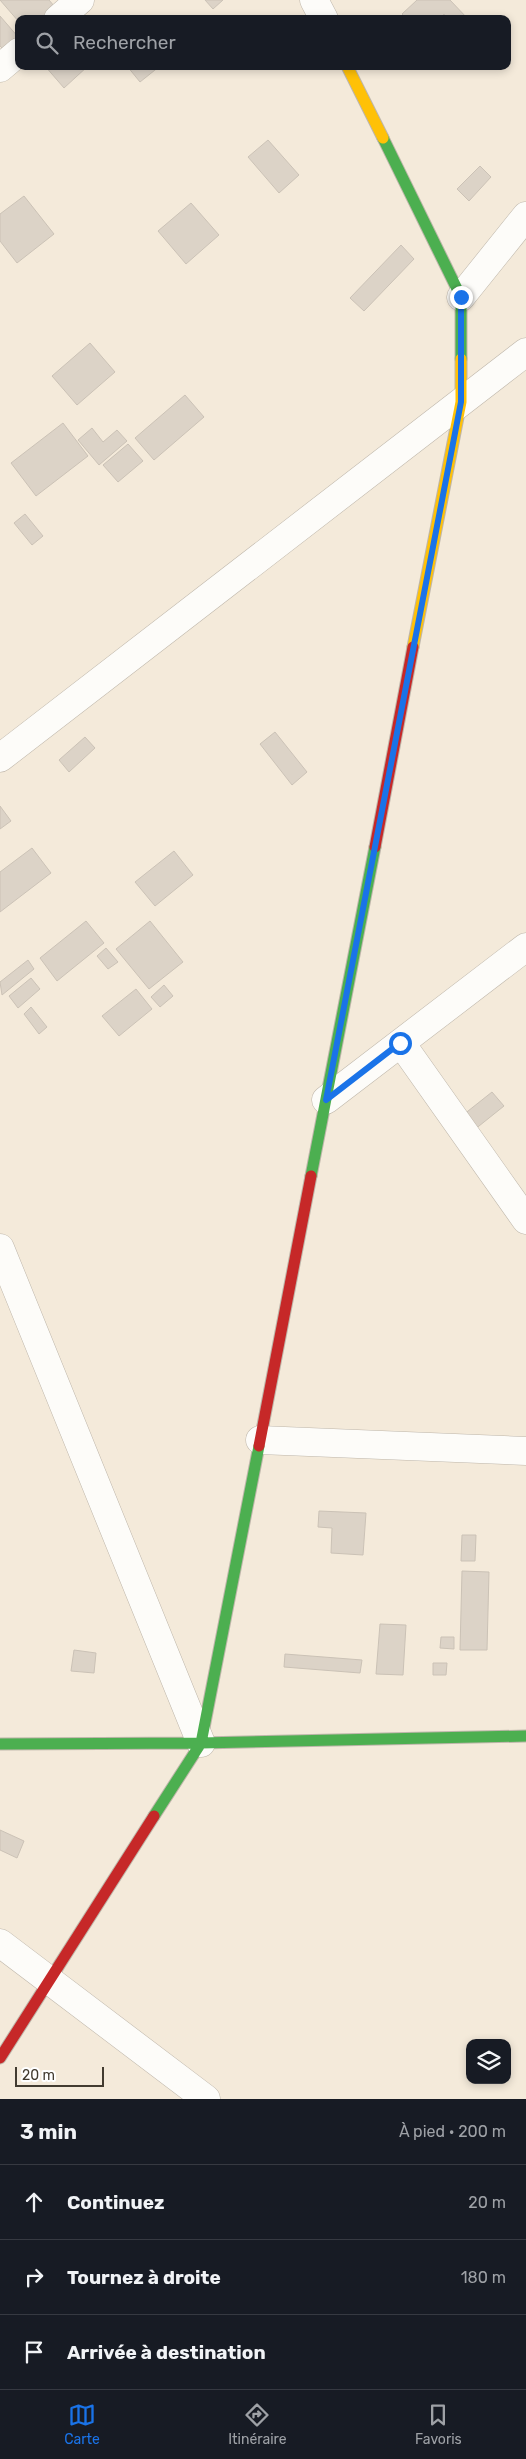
<!DOCTYPE html>
<html lang="fr">
<head>
<meta charset="utf-8">
<style>
  body { margin:0; font-family:Rubik,sans-serif; background:#20242c; color:#f1f3f6 }
  .controls { position:absolute; right:15px; bottom:15px; display:grid; overflow:hidden; border-radius:10px; box-shadow:0 2px 8px #0003 }
  .controls button { width:45px; height:45px; display:grid; place-items:center; padding:0; border:0; border-bottom:1px solid #363941; background:#171b24; color:#f1f3f6; font:25px sans-serif }
  .scale { position:absolute; left:15px; bottom:12px; width:89px; box-sizing:border-box; padding-left:5px; border:2px solid #423b30; border-top:0; font-size:14px; line-height:18px; white-space:nowrap; color:#423b30; -webkit-text-stroke:4px #fff; paint-order:stroke }
  .stop { position:absolute; width:15px; height:15px; margin:-11px; border:4px solid #1a73e8; border-radius:50%; background:#fff }
  .stop.end { background:#1a73e8; border-color:#fff; box-shadow:0 1px 5px #0008 }
  .list { margin:0; padding:0; list-style:none }
  h2 { display:flex; justify-content:space-between; align-items:center; height:65px; margin:0; padding:0 20px; font-size:21px }
  h2 small { font-size:16px; font-weight:400; color:#9ea1a6 }
  .list li { display:grid; grid-template-columns:32px 1fr auto; gap:15px; align-items:center; box-sizing:border-box; height:75px; padding:0 20px; border-top:1px solid #363941 }
  .list b { display:block; font-size:19px; white-space:nowrap }
  .list em { font-size:16px; font-style:normal; color:#9ea1a6 }
  .icon { flex:none; width:28px; height:28px; fill:none; stroke:currentColor; stroke-width:2; stroke-linecap:round; stroke-linejoin:round }
  .map { position:relative; flex:none; width:526px; height:2099px; overflow:hidden }
  .search { position:absolute; background:#171b24; box-shadow:0 2px 8px #0003; left:15px; right:15px; top:15px; height:55px; display:flex; align-items:center; gap:12px; box-sizing:border-box; padding:0 18px; border-radius:10px; color:#9ea1a6; font-size:19px }
  .sheet { height:290px; background:#171b24 }
  nav { display:flex; justify-content:space-around; align-items:center; box-sizing:border-box; height:70px; border-top:1px solid #363941; background:#171b24; font-size:14px; color:#9ea1a6 }
  nav a { display:grid; justify-items:center; gap:2px }
  nav .on { color:#1a73e8 }
  .map>svg:first-child { display:block }
  .building { fill:#dcd3c7; stroke:#cbc2b6 }
  .lines { fill:none; stroke-linecap:round; stroke-linejoin:round }
  .street-casing { stroke:#beb6aa; stroke-width:29 }
  .fast-casing { stroke:#beb6aa; stroke-width:13 }
  .slow-casing { stroke:#beb6aa; stroke-width:13 }
  .jam-casing { stroke:#beb6aa; stroke-width:13 }
  .street { stroke:#fdfcf9; stroke-width:28 }
  .fast { stroke:#4caf50; stroke-width:11 }
  .slow { stroke:#ffc107; stroke-width:11 }
  .jam { stroke:#c62828; stroke-width:11 }
  .route { stroke:#1a73e8; stroke-width:6 }
</style>
</head>
<body>
<div class="map">
<svg width="526" height="2099" viewBox="0 0 526 2099">
  <rect width="100%" height="100%" fill="#f4eada"/>
  <path class="building" d="M0,0H49L60,13L54,19H19V22Z
    M205,0H223L213,9Z
    M417,0H450L468,19H448L444,14L439,19H407L402,14Z
    M0,16L19,38V41L6,52L0,46Z
    M45,66H88L64,88Z
    M127,66H160L140,82Z
    M268,140L299,175L279,193L248,157Z
    M480,166L491,177L469,201L457,189Z
    M24,196L54,234L17,263L0,241V214Z
    M191,203L219,235L186,264L158,231Z
    M401,245L414,259L364,311L350,298Z
    M90,343L115,372L77,405L52,376Z
    M185,395L204,417L154,460L135,438Z
    M63,423L88,456L36,496L11,463Z
    M92,428L103,442L117,430L127,441L99,465L78,440Z
    M128,444L143,461L118,482L103,465Z
    M25,514L43,536L32,545L14,523Z
    M275,732L307,772L292,785L260,744Z
    M85,737L95,748L69,772L59,760Z
    M0,806L11,821L0,829Z
    M32,848L51,873L0,912V872Z
    M174,851L193,875L155,906L135,882Z
    M86,921L104,943L57,981L40,958Z
    M150,921L183,962L149,989L116,949Z
    M106,948L118,962L108,969L97,956Z
    M28,960L34,969L2,995L0,982Z
    M31,978L40,989L18,1008L9,996Z
    M164,985L173,996L160,1007L151,997Z
    M136,989L152,1009L119,1036L102,1016Z
    M31,1007L47,1027L39,1034L24,1014Z
    M492,1092L504,1106L474,1130L463,1115Z
    M319,1511L366,1513L363,1555L331,1553L332,1528L318,1527Z
    M462,1535H476L475,1561H461Z
    M462,1571L489,1572L487,1650H460Z
    M380,1624L406,1625L403,1675L376,1674Z
    M441,1637H454V1649L440,1648Z
    M74,1650L96,1653L94,1673L71,1671Z
    M285,1654L362,1660L360,1673L284,1667Z
    M433,1663H447L446,1675H433Z
    M0,1830L24,1841L17,1858L0,1850Z"/>
  <g class="lines">
    <defs>
      <path id="street" d="M314,0L324,19
        M58,19L80,0
        M0,68L19,52
        M461,297L526,216
        M0,758L526,352
        M401,1043L526,1220
        M326,1100L526,947
        M0,1248L201,1743
        M260,1440L526,1451
        M0,1943L206,2099"/>
      <path id="fast" d="M383,138L461,297V359
        M311,1176L375,847
        M0,1744L201,1743L526,1736
        M154,1816L201,1743L259,1446"/>
      <path id="slow" d="M347,66L383,138
        M413,647L461,402V359"/>
      <path id="jam" d="M375,847L413,647
        M259,1446L311,1176
        M0,2058L154,1816"/>
    </defs>
    <use href="#street" class="street-casing"/>
    <use href="#fast" class="fast-casing"/>
    <use href="#slow" class="slow-casing"/>
    <use href="#jam" class="jam-casing"/>
    <use href="#street" class="street"/>
    <use href="#fast" class="fast"/>
    <use href="#slow" class="slow"/>
    <use href="#jam" class="jam"/>
  </g>
  <g class="lines">
    <path class="route" d="M400,1043L326,1100L461,402V297"/>
  </g>
</svg>
<div class="controls">
<button><svg class="icon" aria-label="layers" viewBox="0 0 24 24"><path d="M12 4l9 5-9 5-9-5zM3 14l9 5 9-5"/></svg></button>
</div>
<div class="scale">20 m</div>
<div class="stop" style="left:400px;top:1043px"></div>
<div class="stop end" style="left:461px;top:297px"></div>
<div class="search"><svg class="icon" aria-label="search" viewBox="0 0 24 24"><circle cx="10" cy="10" r="6"/><path d="M15 15l6 6"/></svg>Rechercher</div>
</div>
<section class="sheet">
<h2>3 min<small>À pied · 200 m</small></h2>
<ul class="list">
<li><svg class="icon" aria-label="ahead" viewBox="0 0 24 24"><path d="M12 20V5M6 11l6-6 6 6"/></svg><div><b>Continuez</b></div><em>20 m</em></li>
<li><svg class="icon" aria-label="right" viewBox="0 0 24 24"><path d="M7 20v-9h11M14 6l5 5-5 5"/></svg><div><b>Tournez à droite</b></div><em>180 m</em></li>
<li><svg class="icon" aria-label="arrive" viewBox="0 0 24 24"><path d="M6 21V4h12l-3 4 3 4H6"/></svg><div><b>Arrivée à destination</b></div></li>
</ul>
</section>
<nav>
<a class="on"><svg class="icon" aria-label="map" viewBox="0 0 24 24"><path d="M3 6l6-2 6 2 6-2v14l-6 2-6-2-6 2zM9 4v14M15 6v14"/></svg>Carte</a>
<a><svg class="icon" aria-label="directions" viewBox="0 0 24 24"><path d="M12 3l9 9-9 9-9-9zM9 14v-3h6M13 9l2 2-2 2"/></svg>Itinéraire</a>
<a><svg class="icon" aria-label="saved" viewBox="0 0 24 24"><path d="M7 4h10v16l-5-4-5 4z"/></svg>Favoris</a>
</nav>
</body>
</html>
